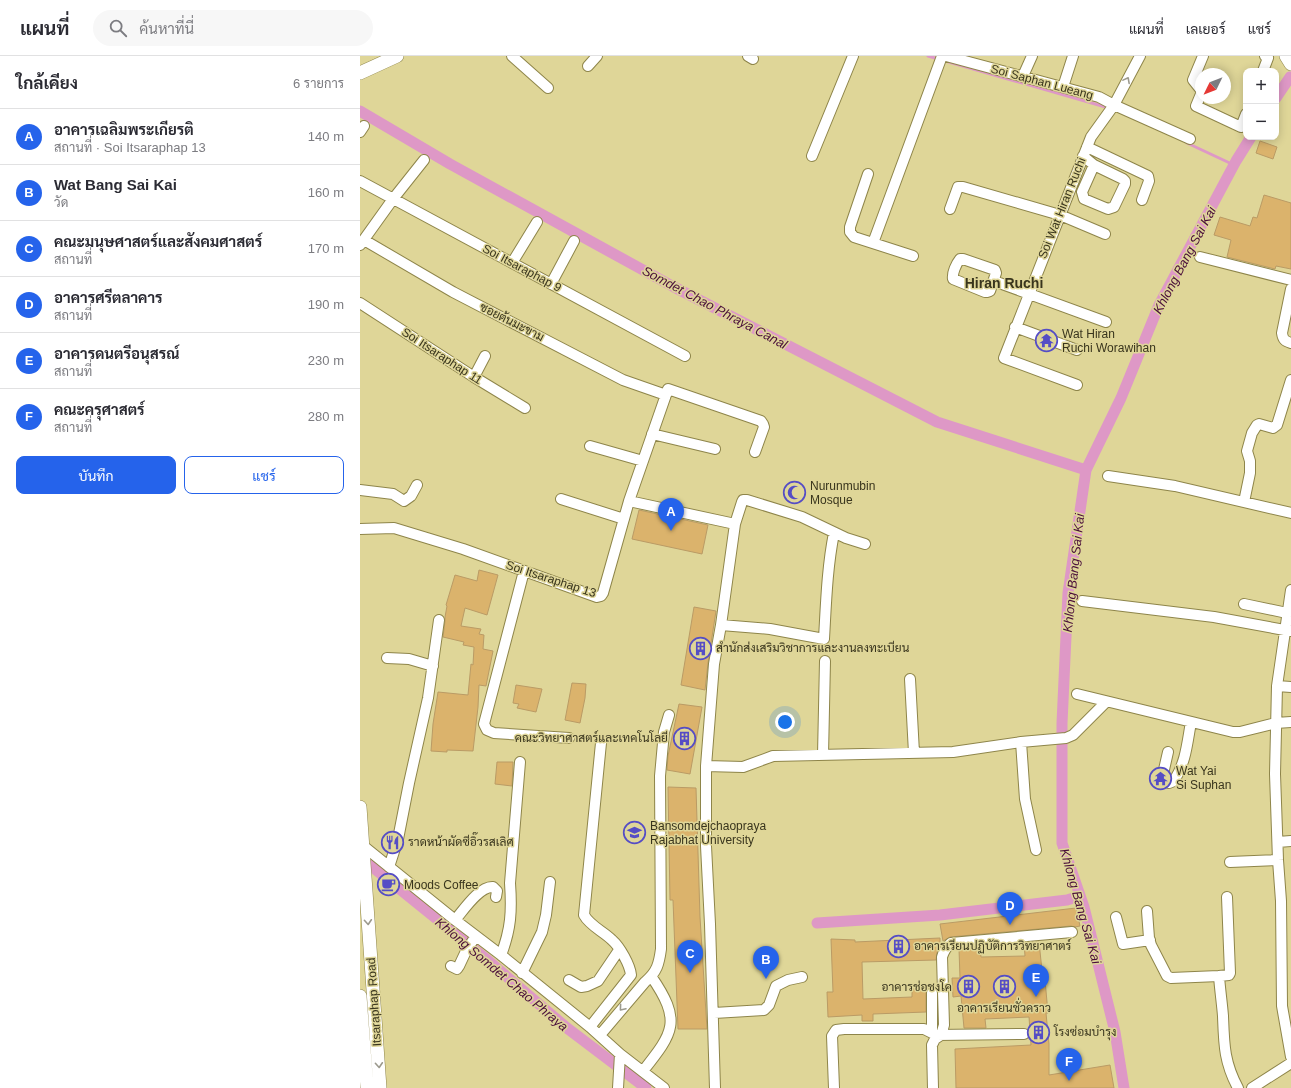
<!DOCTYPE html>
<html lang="th">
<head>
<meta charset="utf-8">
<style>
  body { margin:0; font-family:Helvetica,Sarabun,sans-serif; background:#f7f7f7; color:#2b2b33 }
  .controls { position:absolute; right:12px; top:12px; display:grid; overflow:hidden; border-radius:8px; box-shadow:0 2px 10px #0003 }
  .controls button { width:36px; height:36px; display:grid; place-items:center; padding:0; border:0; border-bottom:1px solid #e1e1e2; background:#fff; color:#2b2b33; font:20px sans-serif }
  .compass { position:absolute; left:835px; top:12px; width:36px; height:36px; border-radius:50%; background:#fff; box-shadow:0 2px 10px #0003; rotate:227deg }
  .you { position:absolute; left:425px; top:666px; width:14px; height:14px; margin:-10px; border:3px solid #fff; border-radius:50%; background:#1a73e8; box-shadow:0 0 0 6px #1a73e833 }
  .badge { display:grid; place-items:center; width:26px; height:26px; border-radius:50%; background:#2563eb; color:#fff; font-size:13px; font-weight:700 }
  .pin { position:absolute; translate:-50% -33px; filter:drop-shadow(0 1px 2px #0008) }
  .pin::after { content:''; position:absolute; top:21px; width:14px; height:12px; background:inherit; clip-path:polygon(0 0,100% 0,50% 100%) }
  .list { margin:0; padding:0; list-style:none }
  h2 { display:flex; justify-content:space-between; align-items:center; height:52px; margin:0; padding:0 16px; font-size:17px }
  h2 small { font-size:13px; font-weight:400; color:#7c7c81 }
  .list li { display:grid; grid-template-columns:26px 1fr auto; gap:12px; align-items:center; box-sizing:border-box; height:56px; padding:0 16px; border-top:1px solid #e1e1e2 }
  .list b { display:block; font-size:15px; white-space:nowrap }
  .list p { margin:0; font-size:13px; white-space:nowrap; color:#7c7c81 }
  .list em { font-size:13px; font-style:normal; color:#7c7c81 }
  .actions { display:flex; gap:8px; padding:12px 16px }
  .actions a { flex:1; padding:9px 0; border:1px solid #2563eb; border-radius:8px; text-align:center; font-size:14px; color:#2563eb }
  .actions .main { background:#2563eb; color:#fff }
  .icon { flex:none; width:22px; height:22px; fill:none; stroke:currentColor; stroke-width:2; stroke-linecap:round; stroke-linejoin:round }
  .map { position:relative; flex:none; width:931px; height:1032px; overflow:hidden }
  header { display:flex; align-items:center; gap:24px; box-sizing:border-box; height:56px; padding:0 20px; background:#fff; border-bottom:1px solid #e1e1e2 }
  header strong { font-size:19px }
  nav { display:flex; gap:22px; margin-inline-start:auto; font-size:14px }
  .search { width:280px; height:36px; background:#f7f7f7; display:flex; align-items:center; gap:10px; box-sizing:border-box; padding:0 14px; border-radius:22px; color:#7c7c81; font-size:15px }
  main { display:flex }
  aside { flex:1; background:#fff }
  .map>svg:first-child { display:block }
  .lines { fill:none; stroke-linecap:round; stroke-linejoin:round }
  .stream { stroke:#de98c6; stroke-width:3 }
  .canal { stroke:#de98c6; stroke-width:11 }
  .building { fill:#dbb36c; stroke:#ba9b65 }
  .minor-casing { stroke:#8e854a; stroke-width:12 }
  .major-casing { stroke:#8e854a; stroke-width:14 }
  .minor { stroke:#fff; stroke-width:10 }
  .major { stroke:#fff; stroke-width:13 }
  .oneway { stroke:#9c9a8e }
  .labels { text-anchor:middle; stroke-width:3; stroke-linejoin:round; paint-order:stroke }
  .street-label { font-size:12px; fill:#39351d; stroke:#dfd698 }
  .poi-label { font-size:12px; fill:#39351d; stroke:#dfd698; text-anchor:start }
  .water-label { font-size:13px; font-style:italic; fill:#490d3a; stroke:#dfd698 }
  .quarter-label { font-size:14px; font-weight:bold; fill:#39351d; stroke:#dfd698 }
</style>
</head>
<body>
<header>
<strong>แผนที่</strong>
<div class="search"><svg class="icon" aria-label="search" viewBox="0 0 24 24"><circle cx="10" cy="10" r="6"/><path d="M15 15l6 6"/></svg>ค้นหาที่นี่</div>
<nav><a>แผนที่</a><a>เลเยอร์</a><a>แชร์</a></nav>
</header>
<main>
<aside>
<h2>ใกล้เคียง<small>6 รายการ</small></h2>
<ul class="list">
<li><span class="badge">A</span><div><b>อาคารเฉลิมพระเกียรติ</b><p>สถานที่ · Soi Itsaraphap 13</p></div><em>140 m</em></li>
<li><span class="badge">B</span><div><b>Wat Bang Sai Kai</b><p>วัด</p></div><em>160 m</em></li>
<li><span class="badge">C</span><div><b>คณะมนุษศาสตร์และสังคมศาสตร์</b><p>สถานที่</p></div><em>170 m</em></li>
<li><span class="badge">D</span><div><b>อาคารศรีตลาคาร</b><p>สถานที่</p></div><em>190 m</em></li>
<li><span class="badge">E</span><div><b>อาคารดนตรีอนุสรณ์</b><p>สถานที่</p></div><em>230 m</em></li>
<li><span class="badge">F</span><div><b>คณะครุศาสตร์</b><p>สถานที่</p></div><em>280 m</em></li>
</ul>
<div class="actions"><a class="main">บันทึก</a><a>แชร์</a></div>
</aside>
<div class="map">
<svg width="931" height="1032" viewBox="0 0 931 1032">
  <rect width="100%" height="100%" fill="#dfd698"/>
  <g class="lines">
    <path class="stream" d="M568,0L749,52
      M827,87L874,109"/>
    <path class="canal" d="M916,42L930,21
      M0,55L90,108L314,231L577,366L726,414
      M0,801L125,902L207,972L286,1032
      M457,867L580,859L707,844L720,840
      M764,1032L755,976L724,851L702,787V667L708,537L726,414L761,342L799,249L876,105L891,81"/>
  </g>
  <path class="building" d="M900,85L917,91L913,103L896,97Z
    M904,139L931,147V213L916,210L915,213L867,201L871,184L854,179L860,161L890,170L893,161L897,162Z
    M279,454L348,469L342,498L272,483Z
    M119,514L138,519L127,559L105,552L101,570L121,573L119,578L124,579L123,593L133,595L126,630L119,629L118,651L113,695L87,694V696L71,695L73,668L78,636L108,639L111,608L113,609L114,591L103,589L104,586L83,581L85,565V561L87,550L86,549L95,519L117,525Z
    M334,551L356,555L348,607L345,634L321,629Z
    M212,627L226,628L225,642L220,667L205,664Z
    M156,629L182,633L176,656L157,652L159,648L153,647Z
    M319,648L342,651L330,718L307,714L308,700Z
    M137,706H153L152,730L135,728Z
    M308,731L336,732L340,861L347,973H318L313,844H310Z
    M716,852L720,870L715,871L711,870L590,881L583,885L580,868Z
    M580,882V889L577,897L576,904L502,906L503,943L552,941V933H567L566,937V956L513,958V965H502V959L468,961L467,936H473L471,883L495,884V886Z
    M679,886L683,924H685L688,957H686L689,988V1019L750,1009L754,1032H596L595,993L671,989L669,961L625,963L626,972H604L601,940L593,941L592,922H600L599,893L620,891L621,901L665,900L664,887Z"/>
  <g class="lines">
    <defs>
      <path id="minor" d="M152,0L188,32
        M388,0L393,3
        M586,0L739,41L754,49L830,83
        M228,10L237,0
        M903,15L908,2L905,0
        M663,20L672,0
        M703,31L713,0
        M841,34L833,24L843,0
        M841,38L836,50L881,71L886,58
        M0,76L4,70
        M727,91L788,120L789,125L782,144
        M452,100L493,0
        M723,100L734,109L763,123L765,125V128L754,151L748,153L724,143L722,136L734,109
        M508,118L490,171V176L494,181L553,200
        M0,125L325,300
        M590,153L598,131H603L700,159L745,178
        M4,184L93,236L263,324L306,339
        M513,187L582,0
        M0,189L33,143L64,104
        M840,201L931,224
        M600,203H603L635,214L636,217L630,235L627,236H625L593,223C592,217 596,208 600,203Z
        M152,207L177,166
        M634,225L746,266
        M191,228L214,185
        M931,233L922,277C923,284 925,285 931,287
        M0,247L114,321L165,352
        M655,271L717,294
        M114,321L125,300
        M717,329L644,302L731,81L754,49L780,0
        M292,378L355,393
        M230,390L283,405
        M748,420L815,430L931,457
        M0,434L33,438L44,445L51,440L57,429
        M201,443L264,463
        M269,445L375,468
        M884,446L890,417V405L887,395L892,377L897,369L899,368L913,372L917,369L931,324
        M0,473L34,472L103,493L237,541L241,540L243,537L269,445L308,333L401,365L403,368L404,371L395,396
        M164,515L124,668L127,674L134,677L209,682
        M931,534L917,630L915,718L918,804L921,845L922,950L931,1001
        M722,545L854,561L930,575
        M884,548L927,557
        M361,569L410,573L464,583C466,548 467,512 474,477
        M27,602L49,603L73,610
        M550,623L554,697
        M917,630L931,631
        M717,638L873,676H880L916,667L931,666
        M661,686L665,743L676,794
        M808,696L803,718L805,724L809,727L814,725C826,706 827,688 831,666
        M463,699L465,605
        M346,710L383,711L413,700L593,696L661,686L706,682L713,679L746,646
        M918,786L931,785
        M2,789L95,864L141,899L230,971L260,998L304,1032
        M870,806L918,804
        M29,811L38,783L49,727L68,642L79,564
        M867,841L870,917L869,919L859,920C860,934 862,947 863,960C864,988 864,1006 878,1032
        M787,855L789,882L791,889L807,920L811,922L859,920
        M756,861L763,888L790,884
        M95,864C103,855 119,830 133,831L137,835L136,841
        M141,899C151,873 152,855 150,827L160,706
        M91,910L97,913L99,910L107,893L116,880
        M162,917L182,876L186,859L190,826
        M209,924L221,931L227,930L238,925L259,894
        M572,937V977
        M354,957L404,954L409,949L416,930L428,924L442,921
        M230,971L271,919C270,909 260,891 252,884C243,875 230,870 224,859L241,687
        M240,979L285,926C297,916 299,908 301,893L300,720L304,676L309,659
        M283,1015C314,976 322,965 291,920
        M258,1032L260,998
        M355,1032L350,868L346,790V710L354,608L361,569L375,468L382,446L383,444H387L442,461L486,482L505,488
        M474,1032L472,980L476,974L484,973H564L576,979L664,978
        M573,1032L572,989L575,983L581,979L584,969L582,901C584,894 586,891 591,887L712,876
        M892,1032L931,1007"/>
      <path id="major" d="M926,0L931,8
        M0,17L37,0
        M0,751L20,1032
        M0,940L7,1032"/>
    </defs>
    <use href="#minor" class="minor-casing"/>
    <use href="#major" class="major-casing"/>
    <use href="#minor" class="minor"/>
    <use href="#major" class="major"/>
  </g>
  <defs><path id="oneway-chevron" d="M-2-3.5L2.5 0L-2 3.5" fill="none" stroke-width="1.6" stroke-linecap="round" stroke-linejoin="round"/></defs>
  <g class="oneway">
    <use href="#oneway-chevron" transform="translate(767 24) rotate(-62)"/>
    <use href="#oneway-chevron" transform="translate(8 866) rotate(86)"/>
    <use href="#oneway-chevron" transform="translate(262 952) rotate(130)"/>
    <use href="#oneway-chevron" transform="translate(19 1009) rotate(86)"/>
  </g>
  <defs>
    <symbol id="temple-ring" viewBox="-11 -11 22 22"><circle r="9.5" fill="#dfd698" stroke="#554dc5" stroke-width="1.5"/><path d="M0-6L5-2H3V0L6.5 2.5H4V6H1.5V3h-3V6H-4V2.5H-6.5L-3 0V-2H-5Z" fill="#554dc5"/></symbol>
    <symbol id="mosque-ring" viewBox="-11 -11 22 22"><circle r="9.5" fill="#dfd698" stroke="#554dc5" stroke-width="1.5"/><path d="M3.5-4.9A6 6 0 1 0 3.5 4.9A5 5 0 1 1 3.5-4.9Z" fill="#554dc5"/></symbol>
    <symbol id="building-ring" viewBox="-11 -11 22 22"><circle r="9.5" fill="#dfd698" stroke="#554dc5" stroke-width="1.5"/><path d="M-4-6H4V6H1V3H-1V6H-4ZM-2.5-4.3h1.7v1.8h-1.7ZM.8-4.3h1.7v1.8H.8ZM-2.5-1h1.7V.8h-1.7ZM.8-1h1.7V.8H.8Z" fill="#554dc5"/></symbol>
    <symbol id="university-ring" viewBox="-11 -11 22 22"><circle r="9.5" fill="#dfd698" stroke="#554dc5" stroke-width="1.5"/><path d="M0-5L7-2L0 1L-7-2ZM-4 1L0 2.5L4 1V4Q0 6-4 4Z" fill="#554dc5"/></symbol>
    <symbol id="restaurant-ring" viewBox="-11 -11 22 22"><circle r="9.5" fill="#dfd698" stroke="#554dc5" stroke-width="1.5"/><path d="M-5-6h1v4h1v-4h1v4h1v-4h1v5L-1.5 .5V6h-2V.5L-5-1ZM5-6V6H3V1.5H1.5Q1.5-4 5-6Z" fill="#554dc5"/></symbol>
    <symbol id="cafe-ring" viewBox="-11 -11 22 22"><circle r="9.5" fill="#dfd698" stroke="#554dc5" stroke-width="1.5"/><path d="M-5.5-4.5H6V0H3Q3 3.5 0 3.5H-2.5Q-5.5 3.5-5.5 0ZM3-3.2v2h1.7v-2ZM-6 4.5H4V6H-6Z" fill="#554dc5"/></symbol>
  </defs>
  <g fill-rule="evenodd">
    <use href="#temple-ring" x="674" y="272" width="25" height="25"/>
    <use href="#mosque-ring" x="422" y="424" width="25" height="25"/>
    <use href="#building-ring" x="328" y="580" width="25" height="25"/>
    <use href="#building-ring" x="312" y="670" width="25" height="25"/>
    <use href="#temple-ring" x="788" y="710" width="25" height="25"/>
    <use href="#university-ring" x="262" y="764" width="25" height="25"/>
    <use href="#restaurant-ring" x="20" y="774" width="25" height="25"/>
    <use href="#cafe-ring" x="16" y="816" width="25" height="25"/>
    <use href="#building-ring" x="526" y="878" width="25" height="25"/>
    <use href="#building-ring" x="596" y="918" width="25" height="25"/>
    <use href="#building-ring" x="632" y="918" width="25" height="25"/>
    <use href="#building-ring" x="666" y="964" width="25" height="25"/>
  </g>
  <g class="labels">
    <g class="street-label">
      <text transform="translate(682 26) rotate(15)" y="4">Soi Saphan Lueang</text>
      <text transform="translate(702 152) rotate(-68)" y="4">Soi Wat Hiran Ruchi</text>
      <text transform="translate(162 212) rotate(28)" y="4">Soi Itsaraphap 9</text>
      <text transform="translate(152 266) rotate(27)" y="4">ซอยต้นมะขาม</text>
      <text transform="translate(82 300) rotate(33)" y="4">Soi Itsaraphap 11</text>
      <text transform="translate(191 523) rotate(18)" y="4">Soi Itsaraphap 13</text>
      <text transform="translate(14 946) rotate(-94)" y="4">Itsaraphap Road</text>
    </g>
    <g class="poi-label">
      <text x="702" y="282">Wat Hiran<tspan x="702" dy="14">Ruchi Worawihan</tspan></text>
      <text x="450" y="434">Nurunmubin<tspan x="450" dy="14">Mosque</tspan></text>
      <text x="356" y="596">สำนักส่งเสริมวิชาการและงานลงทะเบียน</text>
      <text x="308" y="686" text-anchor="end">คณะวิทยาศาสตร์และเทคโนโลยี</text>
      <text x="816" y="719">Wat Yai<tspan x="816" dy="14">Si Suphan</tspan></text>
      <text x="290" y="774">Bansomdejchaopraya<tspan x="290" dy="14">Rajabhat University</tspan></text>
      <text x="48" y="790">ราดหน้าผัดซีอิ๊วรสเลิศ</text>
      <text x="44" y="833">Moods Coffee</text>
      <text x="554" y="894">อาคารเรียนปฏิบัติการวิทยาศาตร์</text>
      <text x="592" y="935" text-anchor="end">อาคารช่อชงโค</text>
      <text x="644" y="956" text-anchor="middle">อาคารเรียนชั่วคราว</text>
      <text x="694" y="980">โรงซ่อมบำรุง</text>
    </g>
    <g class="water-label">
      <text transform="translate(824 204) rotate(-62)" y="5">Khlong Bang Sai Kai</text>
      <text transform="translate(355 251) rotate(28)" y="5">Somdet Chao Phraya Canal</text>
      <text transform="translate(713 517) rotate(-84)" y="5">Khlong Bang Sai Kai</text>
      <text transform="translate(721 850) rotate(74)" y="5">Khlong Bang Sai Kai</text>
      <text transform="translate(142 918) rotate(40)" y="5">Khlong Somdet Chao Phraya</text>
    </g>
    <g class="quarter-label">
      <text x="644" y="232">Hiran Ruchi</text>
    </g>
  </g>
</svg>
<div class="controls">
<button>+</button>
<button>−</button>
</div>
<svg class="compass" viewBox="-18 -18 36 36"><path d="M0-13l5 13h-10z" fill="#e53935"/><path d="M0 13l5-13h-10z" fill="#7c7c81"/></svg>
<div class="you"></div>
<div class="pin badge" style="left:311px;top:475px">A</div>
<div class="pin badge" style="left:406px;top:923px">B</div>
<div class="pin badge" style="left:330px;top:917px">C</div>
<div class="pin badge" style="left:650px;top:869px">D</div>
<div class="pin badge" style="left:676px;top:941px">E</div>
<div class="pin badge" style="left:709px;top:1025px">F</div>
</div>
</main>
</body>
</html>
